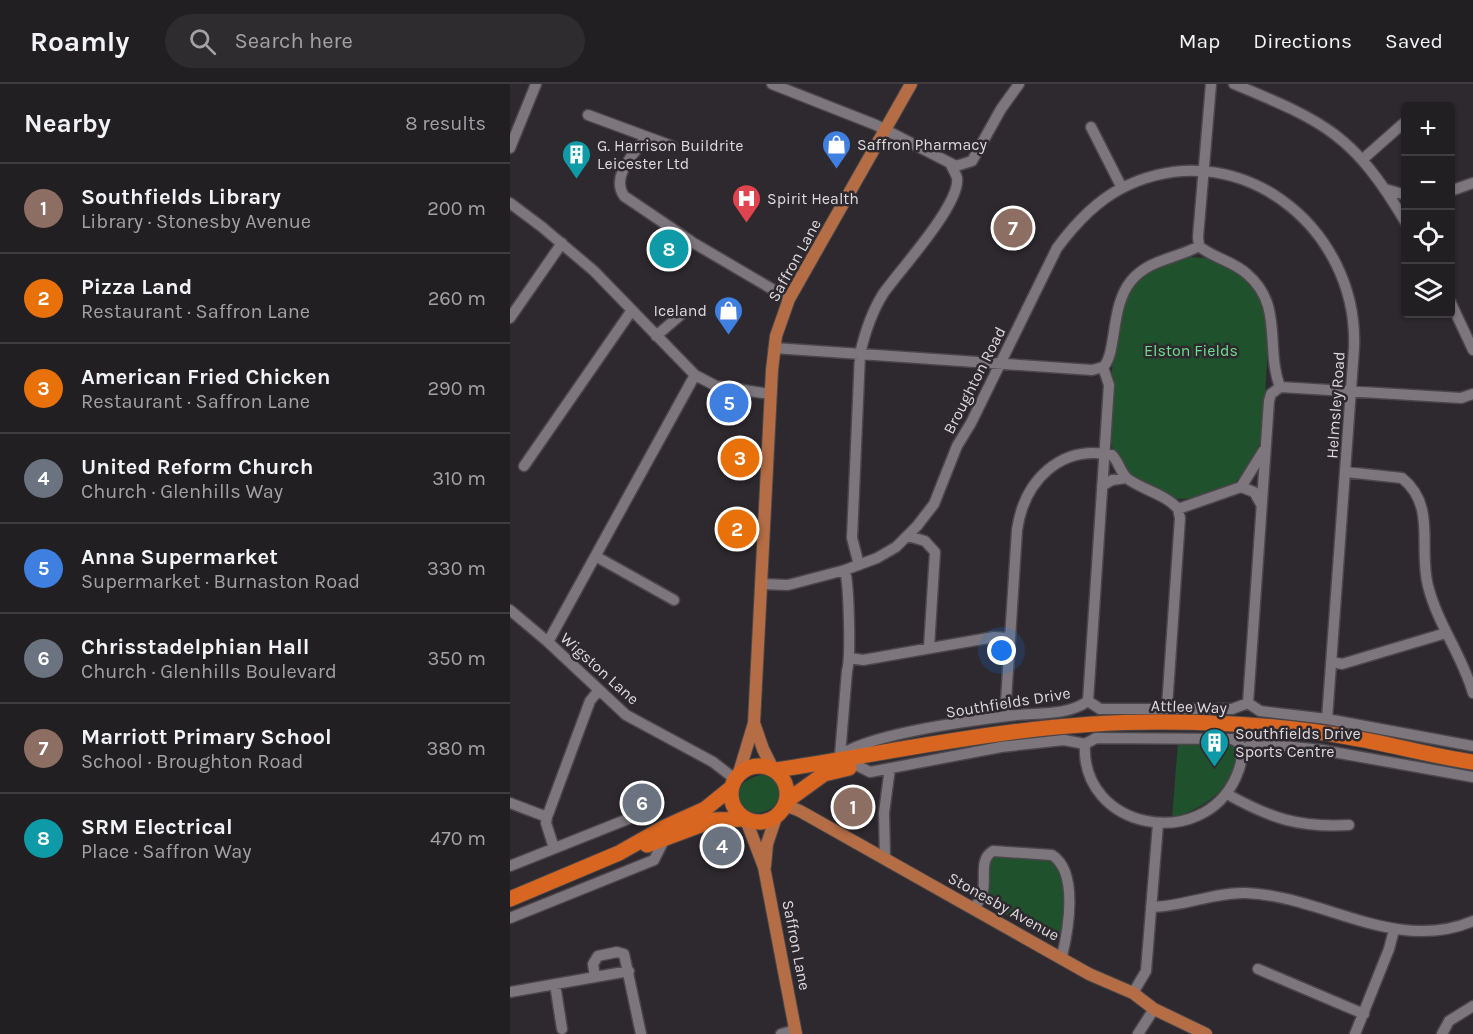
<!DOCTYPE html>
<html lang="en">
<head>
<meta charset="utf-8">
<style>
  body { margin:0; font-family:Karla,sans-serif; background:#2e2c2f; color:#f1f3f6 }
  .controls { position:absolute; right:18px; top:18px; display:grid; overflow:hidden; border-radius:6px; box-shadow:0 2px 4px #0004 }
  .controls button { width:54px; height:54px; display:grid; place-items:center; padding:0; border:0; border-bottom:2px solid #3f3d40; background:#221f22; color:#f1f3f6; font:30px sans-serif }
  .you { position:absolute; left:492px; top:567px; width:21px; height:21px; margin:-15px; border:4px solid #fff; border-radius:50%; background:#1a73e8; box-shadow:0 0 0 9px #1a73e833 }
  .badge { display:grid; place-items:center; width:39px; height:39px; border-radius:50%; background:#fb9e50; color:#fff; font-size:20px; font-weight:700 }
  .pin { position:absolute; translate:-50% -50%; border:3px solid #fff; box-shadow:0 2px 6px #0006 }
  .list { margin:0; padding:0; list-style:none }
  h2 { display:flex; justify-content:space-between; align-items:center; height:78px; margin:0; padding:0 24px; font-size:26px }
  h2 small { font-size:20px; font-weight:400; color:#a2a2a5 }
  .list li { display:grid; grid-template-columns:39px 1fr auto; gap:18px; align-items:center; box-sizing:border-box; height:90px; padding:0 24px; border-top:2px solid #3f3d40 }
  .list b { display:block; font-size:22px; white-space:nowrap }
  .list p { margin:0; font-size:20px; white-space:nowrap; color:#a2a2a5 }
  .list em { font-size:20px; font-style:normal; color:#a2a2a5 }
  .icon { flex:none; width:33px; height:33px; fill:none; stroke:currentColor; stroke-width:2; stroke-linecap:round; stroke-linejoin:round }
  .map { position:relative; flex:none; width:963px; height:950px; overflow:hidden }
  header { display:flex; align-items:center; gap:36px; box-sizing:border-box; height:84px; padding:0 30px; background:#221f22; border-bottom:2px solid #3f3d40 }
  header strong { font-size:28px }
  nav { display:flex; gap:33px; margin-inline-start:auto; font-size:21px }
  .search { width:420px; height:54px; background:#2e2c2f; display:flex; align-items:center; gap:15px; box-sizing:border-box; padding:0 21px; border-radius:33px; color:#a2a2a5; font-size:22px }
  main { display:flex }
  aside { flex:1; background:#221f22 }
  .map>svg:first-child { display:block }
  .green { fill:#1f512d }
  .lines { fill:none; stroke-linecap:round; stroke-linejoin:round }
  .minor-casing { stroke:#4a464a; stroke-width:13 }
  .major-casing { stroke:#4a464a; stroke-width:14 }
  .highway-casing { stroke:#4a464a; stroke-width:17 }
  .minor { stroke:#7d777d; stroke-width:10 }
  .major { stroke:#b46d45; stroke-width:12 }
  .highway { stroke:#d96620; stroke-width:15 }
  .labels { text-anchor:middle; stroke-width:5; stroke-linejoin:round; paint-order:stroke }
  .poi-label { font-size:16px; fill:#dddadd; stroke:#2e292e; text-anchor:start }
  .street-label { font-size:16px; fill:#dddadd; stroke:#2e292e }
  .park-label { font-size:16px; fill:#6ce08b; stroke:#2e292e }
</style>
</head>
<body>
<header>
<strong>Roamly</strong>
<div class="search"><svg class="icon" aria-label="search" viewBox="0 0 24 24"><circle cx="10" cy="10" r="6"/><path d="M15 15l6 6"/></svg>Search here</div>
<nav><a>Map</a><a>Directions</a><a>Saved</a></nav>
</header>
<main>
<aside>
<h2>Nearby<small>8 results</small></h2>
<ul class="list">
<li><span class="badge" style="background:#8d6e63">1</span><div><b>Southfields Library</b><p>Library · Stonesby Avenue</p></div><em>200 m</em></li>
<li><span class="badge" style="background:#e8710a">2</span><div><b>Pizza Land</b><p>Restaurant · Saffron Lane</p></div><em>260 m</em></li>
<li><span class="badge" style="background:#e8710a">3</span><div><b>American Fried Chicken</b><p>Restaurant · Saffron Lane</p></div><em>290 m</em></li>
<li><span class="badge" style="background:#6b7280">4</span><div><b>United Reform Church</b><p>Church · Glenhills Way</p></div><em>310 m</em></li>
<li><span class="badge" style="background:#3f7fe0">5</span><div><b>Anna Supermarket</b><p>Supermarket · Burnaston Road</p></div><em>330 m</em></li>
<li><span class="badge" style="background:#6b7280">6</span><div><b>Chrisstadelphian Hall</b><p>Church · Glenhills Boulevard</p></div><em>350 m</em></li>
<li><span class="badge" style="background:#8d6e63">7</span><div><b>Marriott Primary School</b><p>School · Broughton Road</p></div><em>380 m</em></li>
<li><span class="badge" style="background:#0f9aa8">8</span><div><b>SRM Electrical</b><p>Place · Saffron Way</p></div><em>470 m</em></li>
</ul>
</aside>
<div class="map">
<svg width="963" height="950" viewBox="0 0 963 950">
  <rect width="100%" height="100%" fill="#2e292e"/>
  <path class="green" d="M677,173L699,174L728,188L750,214L759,242L753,349L745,373L725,399L694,414L663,415L620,392L603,367L599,345L604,247C615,200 632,186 677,173Z
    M668,658L723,660C739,696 691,727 662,734Z
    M255,690L269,698C281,724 241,741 228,718C225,700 239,693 255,690Z
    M480,772L540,774L548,780L557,818L551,853L535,852L482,823C473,809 477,788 480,772Z"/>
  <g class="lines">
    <defs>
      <path id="minor" d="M262,0L366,41L446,82L462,77L491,25L509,0
        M724,0C816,38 844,51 896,139
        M78,31L162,62
        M581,43L612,104
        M136,53C125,69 100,92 114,112L182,158L279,215
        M0,64L26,0
        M853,75L896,37
        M875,105L896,111
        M940,107L963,99
        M0,119L32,143L84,187L185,291L206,302L260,310
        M689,162L688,153L701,0
        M940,217L963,266
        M0,234L52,159
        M146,252L174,228
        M264,264L582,286L593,283
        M770,303L951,314L963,310
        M14,382L122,226
        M836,388L892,394C927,422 908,464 918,502C928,541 952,571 963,609
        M592,402L602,396L616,394
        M731,403L744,408L751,420
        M398,452L415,457L425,468L419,563
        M87,473L164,516
        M349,481L342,454L350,270C355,248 361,229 373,210C388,188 451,120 447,94C446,90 443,85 441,81
        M251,500L278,501L335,486L367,474L386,463L407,442L424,420L447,362L461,339L547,164C564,141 584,119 610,105C725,45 849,142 844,264L817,635
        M0,526L38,558L116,631L203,678L225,695
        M38,558L185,291
        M340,574L353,576L484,553L500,554
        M822,578L832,580L936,549
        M578,617L599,301L593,283C607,271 600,222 621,197C639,175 666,175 689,162C703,174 723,177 737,190C774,221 755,264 770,303L761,310L759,317L738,619
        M657,623L670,434L668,425
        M498,632L496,617L507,446C514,397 550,360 602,371C609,378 611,390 618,395C633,406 657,411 668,425L731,403L754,366
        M732,666L745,659L812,666L963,693
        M330,671L337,587C341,574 339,502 335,486
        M326,674C355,650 458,637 498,632C524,628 556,633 578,617L590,625H722L738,619L750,627L817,635L963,662
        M348,682L360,688L491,663L554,656L575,660L586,654L722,655L728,658C735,669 731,682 726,693C692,769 570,745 575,660
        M717,710C760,734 789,744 839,741
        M0,719L37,733
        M44,764L36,739L37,733L80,617L88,607
        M375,774L374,729L380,684
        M0,782L123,733
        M641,823C673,823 704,808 736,809C814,812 885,870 963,837
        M464,825C467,819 472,814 473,807C476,793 469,775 483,767L542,771C569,788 558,847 552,872
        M0,834L144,776L154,756
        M748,885L854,930
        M85,893L83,880L88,872L107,868L114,870L131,950
        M45,900L52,945
        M0,908L119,887
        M623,909L636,887L648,740
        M271,950L285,946
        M628,950L644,925
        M845,950L879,865L884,846
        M932,950L939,937L963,922"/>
      <path id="major" d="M244,639L253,665L263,685
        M228,692L244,639L262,286L266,252L279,215L401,0
        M275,721L290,727L579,890L623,909L644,925L696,950
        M236,736L254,783L286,950
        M255,782L257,760L267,730"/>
      <path id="highway" d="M221 710a28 28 0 1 1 56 0a28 28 0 1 1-56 0Z
        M266,686C397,666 519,637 653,638C714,638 778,642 838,653C880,660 921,672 963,678
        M278,716L314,690L339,684
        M137,761L204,736L234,735
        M0,815L109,769L155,743L195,725L221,704"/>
    </defs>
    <use href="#minor" class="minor-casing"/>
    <use href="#major" class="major-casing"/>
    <use href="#highway" class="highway-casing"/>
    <use href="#minor" class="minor"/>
    <use href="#major" class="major"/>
    <use href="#highway" class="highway"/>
  </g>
  <defs>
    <symbol id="shop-pin" viewBox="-11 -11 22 30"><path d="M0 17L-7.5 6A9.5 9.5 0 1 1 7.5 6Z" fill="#3f7fe0" stroke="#2e292e"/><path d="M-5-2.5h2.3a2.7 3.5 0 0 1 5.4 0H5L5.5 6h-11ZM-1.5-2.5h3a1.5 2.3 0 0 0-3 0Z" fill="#fff"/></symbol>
    <symbol id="building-pin" viewBox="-11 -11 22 30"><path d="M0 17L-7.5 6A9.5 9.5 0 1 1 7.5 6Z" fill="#0f9aa8" stroke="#2e292e"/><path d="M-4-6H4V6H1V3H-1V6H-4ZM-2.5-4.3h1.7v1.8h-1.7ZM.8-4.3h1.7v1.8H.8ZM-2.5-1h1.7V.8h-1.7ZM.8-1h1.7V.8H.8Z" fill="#fff"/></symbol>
    <symbol id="hospital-pin" viewBox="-11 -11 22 30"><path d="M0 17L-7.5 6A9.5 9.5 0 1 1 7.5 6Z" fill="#e0444e" stroke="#2e292e"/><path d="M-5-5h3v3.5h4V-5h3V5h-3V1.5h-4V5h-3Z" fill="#fff"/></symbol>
  </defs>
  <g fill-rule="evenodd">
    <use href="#shop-pin" x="310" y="44" width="33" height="45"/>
    <use href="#building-pin" x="50" y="54" width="33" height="45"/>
    <use href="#hospital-pin" x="220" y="98" width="33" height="45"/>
    <use href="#shop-pin" x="202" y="210" width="33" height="45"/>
    <use href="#building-pin" x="688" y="642" width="33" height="45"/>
  </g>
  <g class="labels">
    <g class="poi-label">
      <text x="347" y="66">Saffron Pharmacy</text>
      <text x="87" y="67">G. Harrison Buildrite<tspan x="87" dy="18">Leicester Ltd</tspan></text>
      <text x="257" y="120">Spirit Health</text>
      <text x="197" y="232" text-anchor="end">Iceland</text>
      <text x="725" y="655">Southfields Drive<tspan x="725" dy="18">Sports Centre</tspan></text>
    </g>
    <g class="street-label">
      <text transform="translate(284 176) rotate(-61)" y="6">Saffron Lane</text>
      <text transform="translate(464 296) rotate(-63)" y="6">Broughton Road</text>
      <text transform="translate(825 321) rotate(-86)" y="6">Helmsley Road</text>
      <text transform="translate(90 584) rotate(42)" y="6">Wigston Lane</text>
      <text transform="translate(498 618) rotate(-9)" y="6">Southfields Drive</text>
      <text transform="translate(679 622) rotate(2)" y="6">Attlee Way</text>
      <text transform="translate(494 822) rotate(29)" y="6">Stonesby Avenue</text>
      <text transform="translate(287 861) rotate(79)" y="6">Saffron Lane</text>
    </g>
    <g class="park-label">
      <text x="681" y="272">Elston Fields</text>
    </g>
  </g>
</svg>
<div class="controls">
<button>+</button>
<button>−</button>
<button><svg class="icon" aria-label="locate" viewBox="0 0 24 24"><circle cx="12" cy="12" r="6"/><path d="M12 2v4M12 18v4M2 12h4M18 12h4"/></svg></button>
<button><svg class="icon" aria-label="layers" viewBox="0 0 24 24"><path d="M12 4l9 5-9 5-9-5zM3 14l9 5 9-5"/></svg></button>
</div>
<div class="you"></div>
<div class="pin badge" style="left:343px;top:723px;background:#8d6e63">1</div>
<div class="pin badge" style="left:227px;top:445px;background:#e8710a">2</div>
<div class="pin badge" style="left:230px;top:374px;background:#e8710a">3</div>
<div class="pin badge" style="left:212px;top:762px;background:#6b7280">4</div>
<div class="pin badge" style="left:219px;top:319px;background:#3f7fe0">5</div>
<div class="pin badge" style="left:132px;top:719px;background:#6b7280">6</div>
<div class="pin badge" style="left:503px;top:144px;background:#8d6e63">7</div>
<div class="pin badge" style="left:159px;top:165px;background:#0f9aa8">8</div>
</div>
</main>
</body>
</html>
